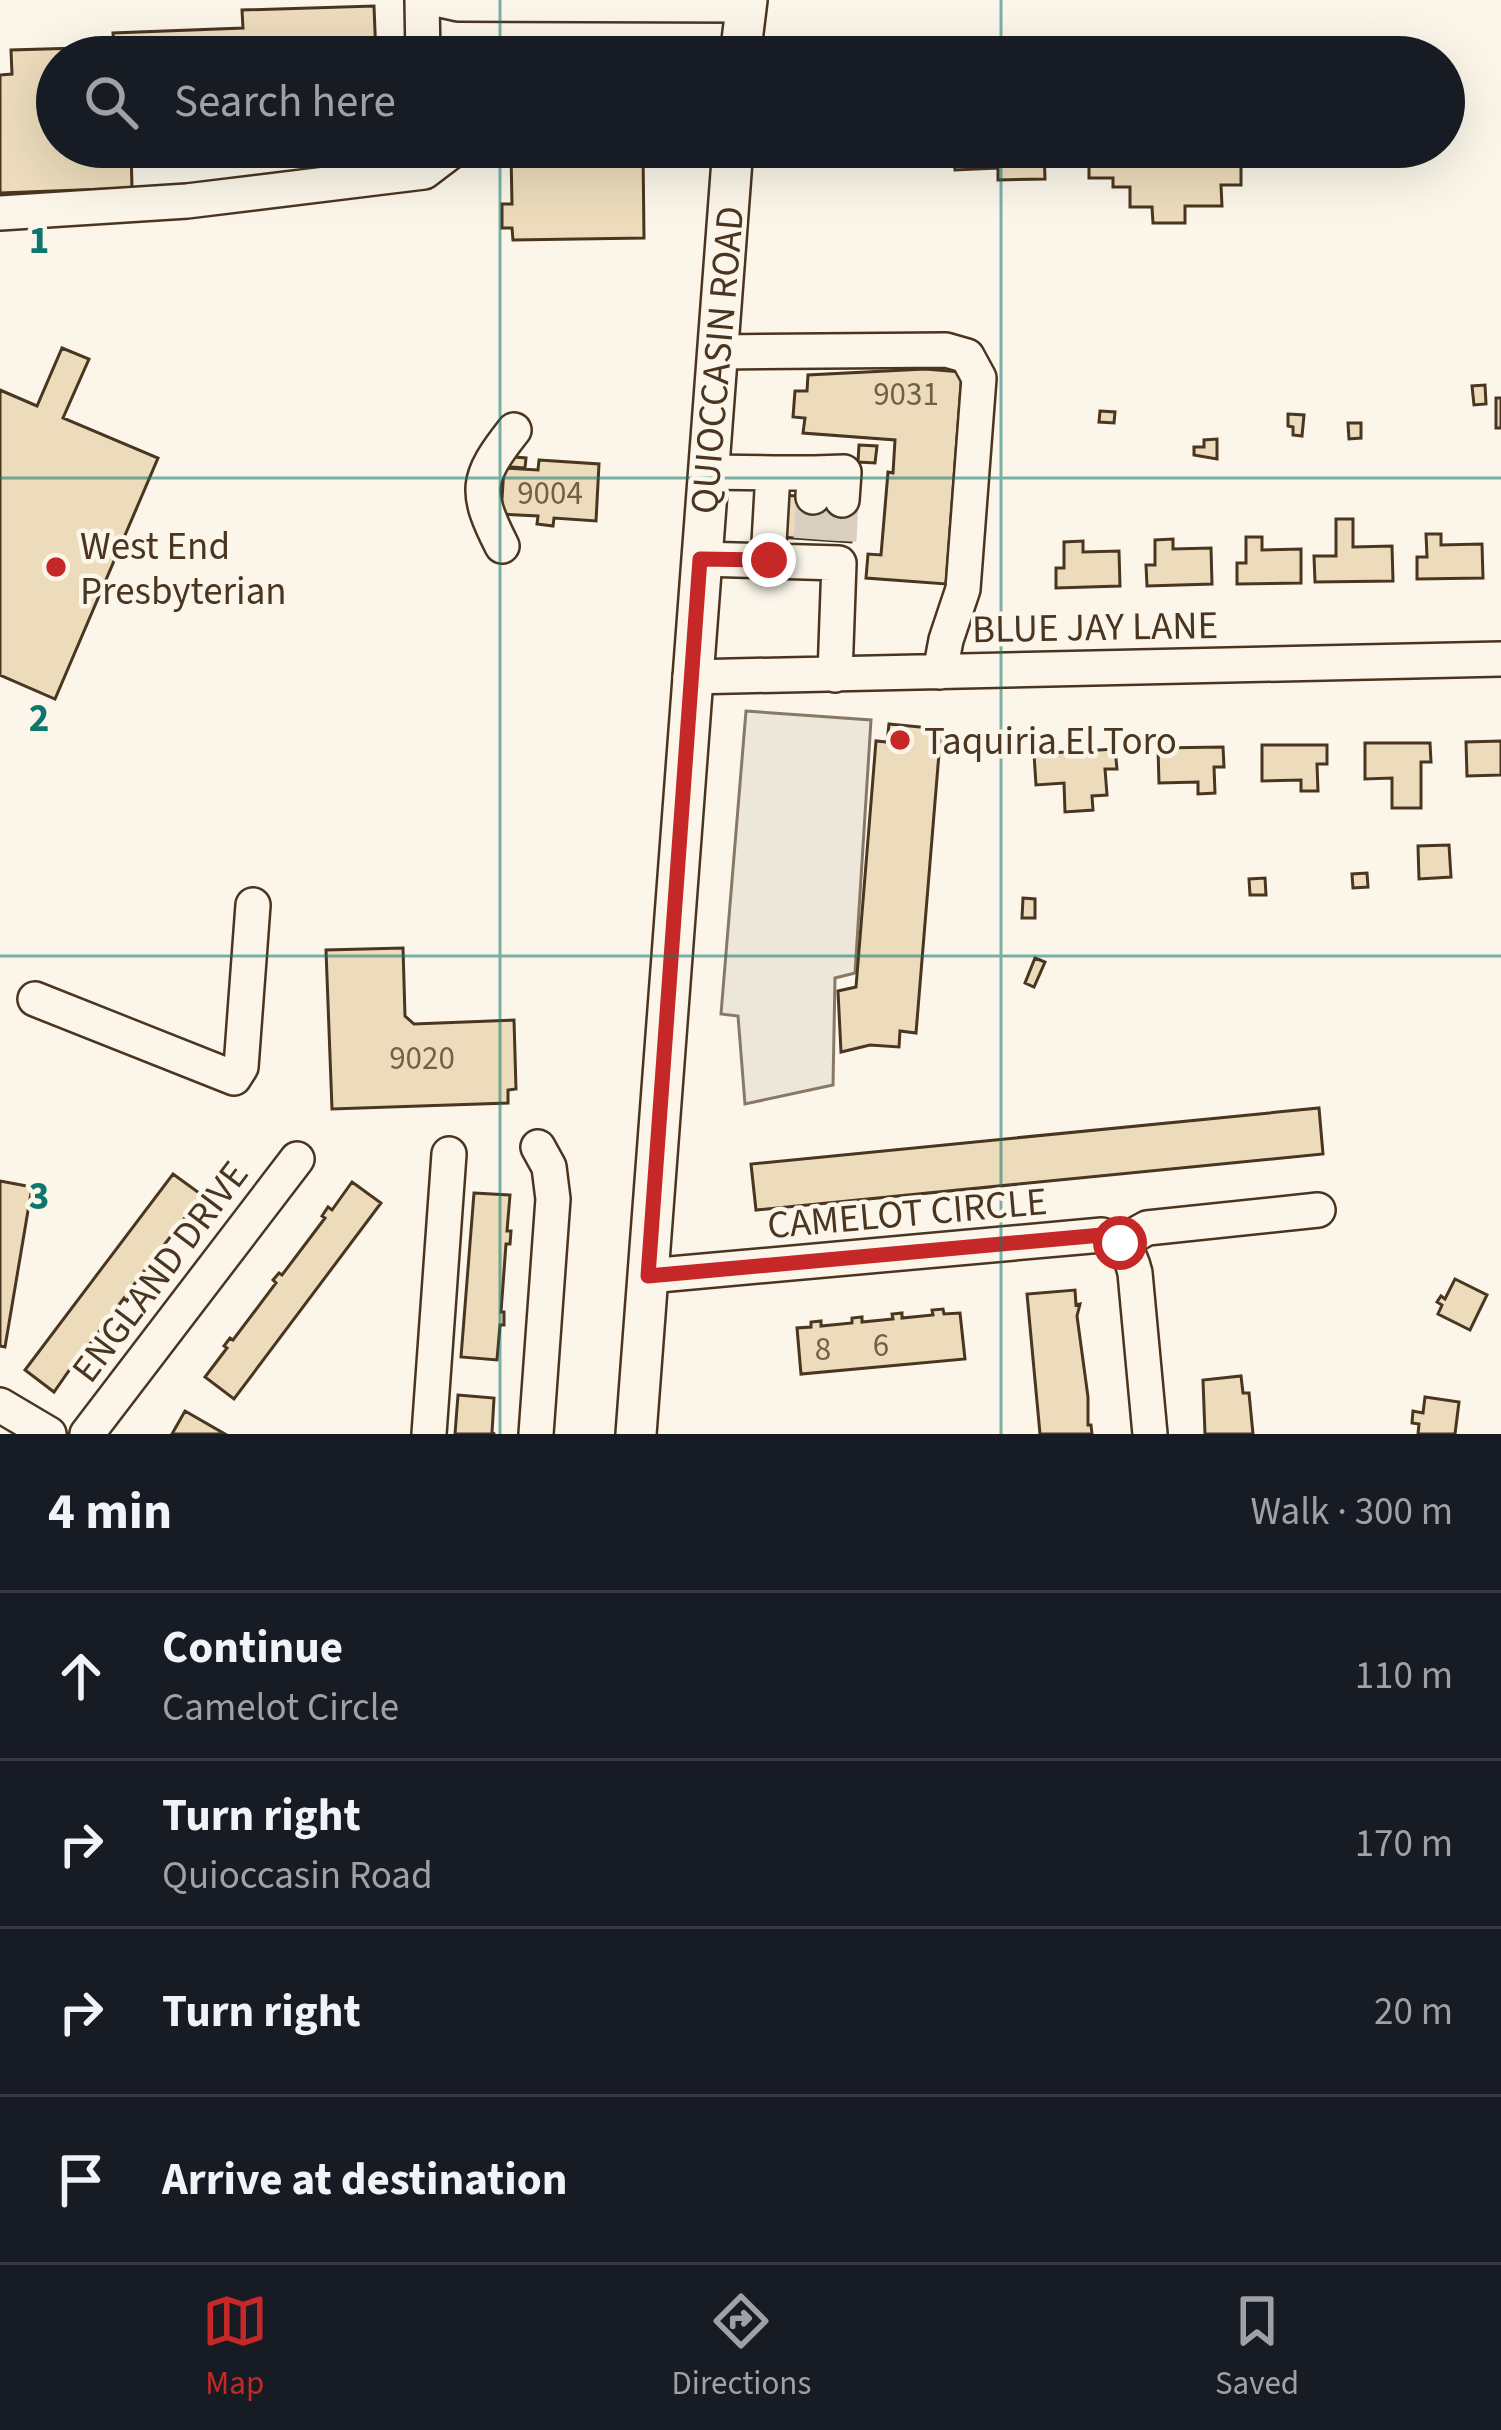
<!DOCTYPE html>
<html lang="en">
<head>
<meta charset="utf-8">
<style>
  body { margin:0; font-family:"Source Sans 3",sans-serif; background:#242831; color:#f1f3f6 }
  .stop { position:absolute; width:36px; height:36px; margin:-27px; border:9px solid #c62828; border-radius:50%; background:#fff }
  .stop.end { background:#c62828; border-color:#fff; box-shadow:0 3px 12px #0008 }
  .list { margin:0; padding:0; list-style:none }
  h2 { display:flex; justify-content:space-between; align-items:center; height:156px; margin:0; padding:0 48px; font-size:51px }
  h2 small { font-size:39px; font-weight:400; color:#9ea1a6 }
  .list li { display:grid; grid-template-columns:78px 1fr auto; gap:36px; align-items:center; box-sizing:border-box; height:168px; padding:0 48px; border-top:3px solid #363941 }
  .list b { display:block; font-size:45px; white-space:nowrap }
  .list p { margin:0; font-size:39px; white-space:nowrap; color:#9ea1a6 }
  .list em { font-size:39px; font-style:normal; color:#9ea1a6 }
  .icon { flex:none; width:66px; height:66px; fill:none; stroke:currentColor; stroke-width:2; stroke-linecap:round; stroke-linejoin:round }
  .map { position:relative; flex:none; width:1501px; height:1434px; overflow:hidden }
  .search { position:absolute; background:#171b24; box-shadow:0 12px 48px #0002; left:36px; right:36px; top:36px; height:132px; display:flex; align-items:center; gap:30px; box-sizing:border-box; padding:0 42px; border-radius:66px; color:#9ea1a6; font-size:45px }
  .sheet { height:828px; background:#171b24 }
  nav { display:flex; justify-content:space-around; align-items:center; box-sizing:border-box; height:168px; border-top:3px solid #363941; background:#171b24; font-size:33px; color:#9ea1a6 }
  nav a { display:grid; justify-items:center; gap:6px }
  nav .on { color:#c62828 }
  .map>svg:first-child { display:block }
  .parking { fill:#ede7d9; stroke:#887966; stroke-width:3 }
  .building { fill:#ecdcbc; stroke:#4a3520; stroke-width:3 }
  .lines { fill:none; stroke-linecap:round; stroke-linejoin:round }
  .minor-tunnel { stroke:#d8cfc1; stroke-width:33; stroke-dasharray:33 16; stroke-linecap:butt }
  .minor-casing { stroke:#4a3520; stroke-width:38 }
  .major-casing { stroke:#4a3520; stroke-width:44 }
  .minor { stroke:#fbf6e9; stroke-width:33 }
  .major { stroke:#fbf6e9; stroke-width:39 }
  .route { stroke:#c62828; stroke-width:15 }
  .grid { fill:none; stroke:#0f766e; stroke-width:3; stroke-opacity:0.55 }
  .poi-dot { fill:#c62828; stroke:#fbf6e9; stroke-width:4.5 }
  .labels { text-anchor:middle; stroke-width:9; stroke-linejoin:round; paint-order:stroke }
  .number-label { font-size:33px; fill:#725f47 }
  .street-label { font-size:39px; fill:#4a3520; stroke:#fbf6e9 }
  .poi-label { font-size:39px; fill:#4a3520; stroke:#fbf6e9; text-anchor:start }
  .grid-label { font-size:39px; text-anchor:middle; font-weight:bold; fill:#0f766e; stroke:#fbf6e9; stroke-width:9; stroke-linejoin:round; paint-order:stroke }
</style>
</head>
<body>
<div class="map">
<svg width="1501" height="1434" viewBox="0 0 1501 1434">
  <rect width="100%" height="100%" fill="#fbf6e9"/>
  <path class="parking" d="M746,711L871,720L855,973L835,978L833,1085L745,1104L738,1016L721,1014Z"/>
  <path class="building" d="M374,6L376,57H57V147H198L131,149L132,188L0,193V75L12,74L11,50L114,47L113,33L243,28L242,10Z
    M260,147H379V148L260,152Z
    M571,147L587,148V152L643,151L644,238L513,240L512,228H502V204H512L511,153L570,152Z
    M943,147H1044L1045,179L998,180V168L955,170L954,161L943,162Z
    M1089,147H1241V185H1221L1222,206H1185V223H1153L1152,207H1130V187H1113V178H1089Z
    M62,348L89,359L63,418L158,458L55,699L0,675V390L37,406Z
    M925,369L962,372L946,584L866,578L868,554L881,555L888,472L893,473L895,440L803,433L805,418L793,417L795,391H807L808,375Z
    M1485,385L1486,404L1474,405L1472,386Z
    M1496,398H1501V428H1496Z
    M1100,411L1115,412L1114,423L1099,422Z
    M1288,414L1304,415L1302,436L1293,435V427L1288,426Z
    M1348,423H1361V438L1349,439Z
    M1217,439V459L1194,455V447H1204V440Z
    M859,445L877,446L875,463L858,462Z
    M500,456L526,458L525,468L499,466Z
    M539,460L599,464L596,521L554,518L553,526L537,524L538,516L501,514L504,468L538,470Z
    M782,495L855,500L851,542L780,537Z
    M1336,519H1353V547L1392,546L1393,581L1315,582L1314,556H1336Z
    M1426,534H1441V545L1482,544L1483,578L1417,579V557H1427Z
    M1246,537H1262V550L1301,549V583L1237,584V563H1246Z
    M1173,539V549L1211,548L1212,584L1147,586L1146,565H1155V540Z
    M1083,541V552L1119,551L1120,586L1056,588V568H1064V542Z
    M889,724L941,729L916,1033L900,1031L899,1047L870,1045L841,1052L838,991L856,987L876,741L887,742Z
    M1501,741V775L1467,776L1466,742Z
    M1365,743H1430L1431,762H1421V808H1392V778L1365,779Z
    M1262,745H1327V764H1317L1318,791H1301V780L1262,781Z
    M1223,747L1224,767H1214L1215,793L1198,794V782L1159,783L1158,748Z
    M1115,749L1117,769H1105L1107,795L1092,796L1093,810L1065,812L1064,783L1036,785L1034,754Z
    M1449,845L1451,877L1419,879L1418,846Z
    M1367,873L1368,887L1353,888L1352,874Z
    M1265,878L1266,895H1250L1249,879Z
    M1023,898L1035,899V918H1022Z
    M403,948L405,1016L414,1024L514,1020L516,1089L508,1090V1103L332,1109L326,950Z
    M1035,958L1045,962L1034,987L1025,983Z
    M1319,1108L1323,1154L756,1210L751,1164Z
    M173,1174L202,1195L181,1223L185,1226L179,1235L174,1232L132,1287L135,1290L127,1301L124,1298L83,1353L86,1356L80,1365L75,1362L54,1392L25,1370Z
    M0,1181L32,1187L5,1347L0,1346Z
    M352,1182L381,1203L234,1399L205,1377L227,1348L224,1346L230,1338L233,1340L276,1283L273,1280L279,1273L282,1275L325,1218L322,1216L328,1207L332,1210Z
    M474,1193L510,1195L507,1231H511L510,1244H506L501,1312H504V1325H500L497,1360L461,1357Z
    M1455,1279L1487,1295L1470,1330L1438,1314L1442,1305L1437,1302L1441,1296L1445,1299Z
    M1075,1290L1076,1305L1080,1304L1077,1316L1088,1397V1425H1091L1092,1434H1040L1027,1294Z
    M943,1309L944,1314L960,1313L965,1359L801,1374L797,1328L811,1327V1322L821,1321V1326L852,1323V1318L862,1317V1322L893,1319L892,1314L902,1313V1318L933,1315L932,1310Z
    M1241,1376L1243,1393H1249L1253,1434H1205L1203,1380Z
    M458,1395L494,1398L492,1433L495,1434H455Z
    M1425,1397L1459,1402L1455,1434H1418L1419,1424L1412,1423L1413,1411L1423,1413Z
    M185,1411L225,1434H172Z"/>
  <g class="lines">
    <path class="minor-tunnel" d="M810,539L813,497
      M840,541L842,500"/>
    <defs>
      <path id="minor" d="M422,0L423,57
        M440,0L458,4L744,5
        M0,213L187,201L424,172L457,147
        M716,352L946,350L967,356L979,378L963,589L946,640L940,672
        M706,472L773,473L768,560
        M773,473H814L813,497
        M814,473L844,472L842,500
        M502,546C474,491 476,478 514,430
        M700,559L839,563L835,675
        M690,677L1501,659
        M35,999L234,1078L241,1067L253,905
        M1120,1243L1147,1228L1318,1210
        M648,1276L1102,1235C1123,1244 1130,1251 1135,1273L1150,1434
        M0,1405L49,1434
        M87,1434L297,1159
        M429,1434L449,1154
        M536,1434L553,1199L549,1167L538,1147"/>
      <path id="major" d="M740,57L747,0
        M636,1434L733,147"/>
    </defs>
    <use href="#minor" class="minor-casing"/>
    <use href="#major" class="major-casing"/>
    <use href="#minor" class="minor"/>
    <use href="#major" class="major"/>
  </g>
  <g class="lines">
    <path class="route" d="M769,560L700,559L648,1276L1102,1235L1120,1243"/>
  </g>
  <path class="grid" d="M500,0V57M1001,0V57M500,147V1434M1001,147V1434M0,478H1501M0,956H1501"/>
  <g class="poi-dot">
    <circle cx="56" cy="567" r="12"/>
    <circle cx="900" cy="740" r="12"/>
  </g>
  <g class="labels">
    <g class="number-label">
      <text x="906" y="405">9031</text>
      <text x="550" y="504">9004</text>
      <text x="422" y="1069">9020</text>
      <text x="881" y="1356">6</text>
      <text x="823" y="1360">8</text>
    </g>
    <g class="street-label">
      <text transform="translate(716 360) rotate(-85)" y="14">QUIOCCASIN ROAD</text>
      <text transform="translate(1095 626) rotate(-1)" y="14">BLUE JAY LANE</text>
      <text transform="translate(907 1212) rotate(-5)" y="14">CAMELOT CIRCLE</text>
      <text transform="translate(159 1271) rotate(-53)" y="14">ENGLAND DRIVE</text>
    </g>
    <g class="poi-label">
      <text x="80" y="559">West End<tspan x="80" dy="45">Presbyterian</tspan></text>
      <text x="924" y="754">Taquiria El Toro</text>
    </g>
  </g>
  <g class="grid-label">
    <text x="39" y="253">1</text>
    <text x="39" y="731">2</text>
    <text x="39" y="1209">3</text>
  </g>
</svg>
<div class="stop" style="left:1120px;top:1243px"></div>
<div class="stop end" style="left:769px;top:560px"></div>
<div class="search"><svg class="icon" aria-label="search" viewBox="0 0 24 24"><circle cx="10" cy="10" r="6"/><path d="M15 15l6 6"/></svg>Search here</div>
</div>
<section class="sheet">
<h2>4 min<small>Walk · 300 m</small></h2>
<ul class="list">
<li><svg class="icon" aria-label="ahead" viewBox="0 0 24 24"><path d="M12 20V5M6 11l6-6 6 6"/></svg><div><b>Continue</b><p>Camelot Circle</p></div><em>110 m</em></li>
<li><svg class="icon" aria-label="right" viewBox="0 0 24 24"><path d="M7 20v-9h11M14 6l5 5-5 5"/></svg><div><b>Turn right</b><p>Quioccasin Road</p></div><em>170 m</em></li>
<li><svg class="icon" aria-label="right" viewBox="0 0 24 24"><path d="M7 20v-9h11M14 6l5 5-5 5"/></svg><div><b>Turn right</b></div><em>20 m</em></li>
<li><svg class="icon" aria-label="arrive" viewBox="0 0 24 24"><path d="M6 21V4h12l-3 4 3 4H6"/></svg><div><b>Arrive at destination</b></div></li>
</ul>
</section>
<nav>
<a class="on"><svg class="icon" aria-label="map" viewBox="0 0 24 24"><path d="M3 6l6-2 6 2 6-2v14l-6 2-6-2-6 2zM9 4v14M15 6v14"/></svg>Map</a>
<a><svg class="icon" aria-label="directions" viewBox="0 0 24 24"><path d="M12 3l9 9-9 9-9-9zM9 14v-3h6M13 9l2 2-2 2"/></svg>Directions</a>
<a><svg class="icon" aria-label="saved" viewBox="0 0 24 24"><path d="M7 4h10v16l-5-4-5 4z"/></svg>Saved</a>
</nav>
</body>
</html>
